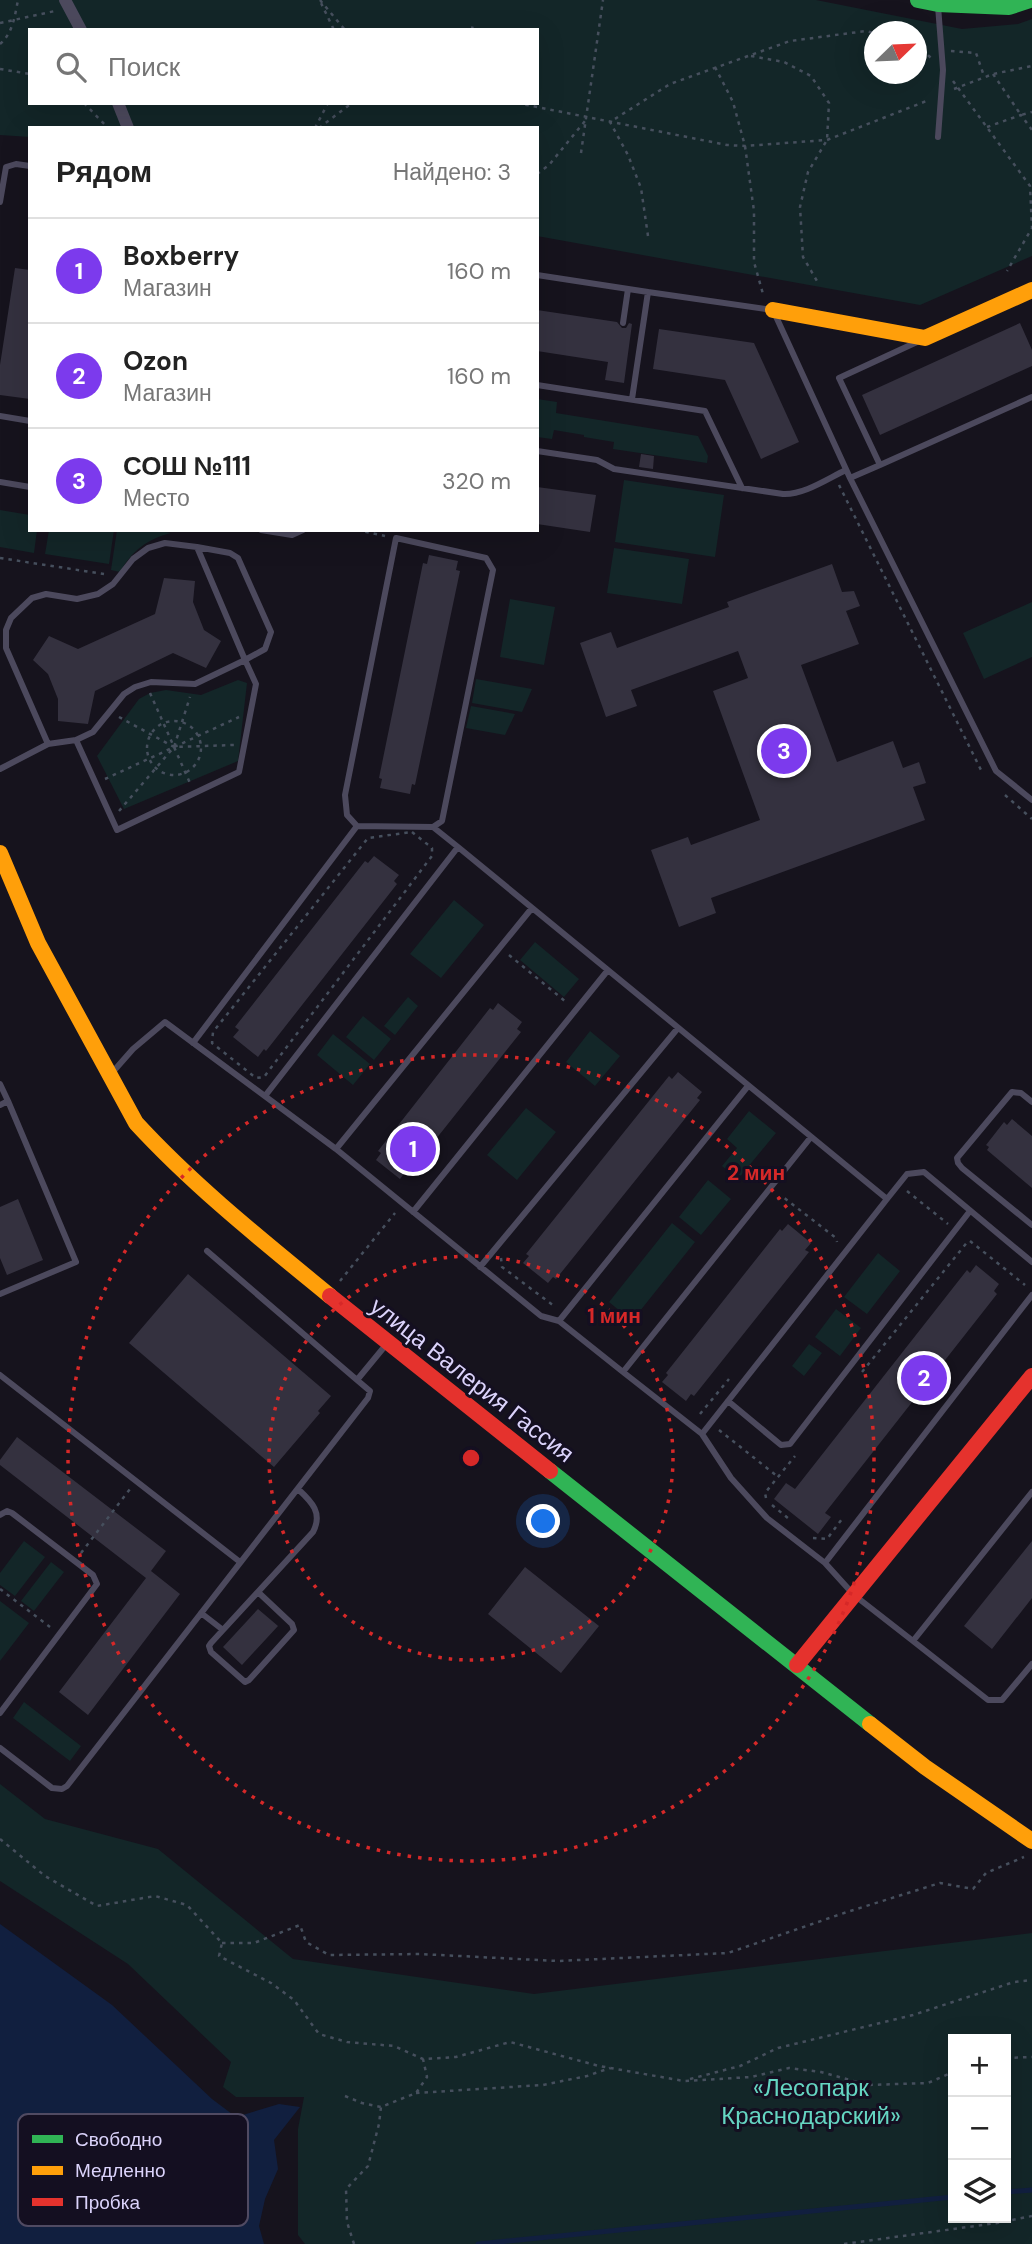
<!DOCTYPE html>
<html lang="ru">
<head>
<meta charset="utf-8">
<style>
  body { margin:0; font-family:"DM Sans",sans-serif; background:#f6f6f6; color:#222 }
  .controls { position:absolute; right:21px; bottom:21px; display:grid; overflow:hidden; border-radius:0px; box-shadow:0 7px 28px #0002 }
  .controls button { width:63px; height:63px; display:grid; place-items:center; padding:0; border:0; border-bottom:2px solid #e0e0e0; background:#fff; color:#222; font:35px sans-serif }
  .compass { position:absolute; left:864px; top:21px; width:63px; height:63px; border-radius:50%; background:#fff; box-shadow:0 7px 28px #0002; rotate:67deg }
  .you { position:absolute; left:544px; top:1522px; width:24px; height:24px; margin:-18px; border:5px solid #fff; border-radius:50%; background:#1a73e8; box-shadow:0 0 0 10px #1a73e833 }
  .badge { display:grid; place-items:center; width:46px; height:46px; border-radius:50%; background:#7c3aed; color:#fff; font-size:23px; font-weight:700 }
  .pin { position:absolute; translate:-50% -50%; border:4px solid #fff; box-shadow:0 2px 7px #0006 }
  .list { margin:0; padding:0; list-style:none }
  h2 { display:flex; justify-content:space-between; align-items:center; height:91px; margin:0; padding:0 28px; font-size:30px }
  h2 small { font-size:23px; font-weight:400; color:#767676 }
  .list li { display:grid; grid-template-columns:46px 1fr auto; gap:21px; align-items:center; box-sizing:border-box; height:105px; padding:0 28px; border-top:2px solid #e0e0e0 }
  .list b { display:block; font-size:26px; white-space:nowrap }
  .list p { margin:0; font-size:23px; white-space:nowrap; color:#767676 }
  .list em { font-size:23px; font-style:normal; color:#767676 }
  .icon { flex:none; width:38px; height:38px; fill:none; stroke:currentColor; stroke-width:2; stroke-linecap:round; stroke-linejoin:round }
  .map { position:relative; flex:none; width:1032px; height:2244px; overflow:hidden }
  .search { position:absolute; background:#fff; box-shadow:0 7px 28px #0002; left:28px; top:28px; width:511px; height:77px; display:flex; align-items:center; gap:18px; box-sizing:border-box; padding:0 24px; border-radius:0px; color:#767676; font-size:26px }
  .panel { position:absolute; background:#fff; box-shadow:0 7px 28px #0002; left:28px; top:126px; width:511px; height:406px; border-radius:0px }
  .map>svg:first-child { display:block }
  .green { fill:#132628; fill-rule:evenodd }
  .water { fill:#111f3f }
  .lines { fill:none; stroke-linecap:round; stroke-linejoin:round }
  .stream { stroke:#111f3f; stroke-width:5 }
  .building { fill:#34313f }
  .path { stroke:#464f5d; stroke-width:2.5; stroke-dasharray:3.5 5; stroke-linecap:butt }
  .lane { stroke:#4c495d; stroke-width:6 }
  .street { stroke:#4c495d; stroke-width:12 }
  .fast { stroke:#30b455; stroke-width:16 }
  .slow { stroke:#ff9f0a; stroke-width:16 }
  .jam { stroke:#e5322d; stroke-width:16 }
  .ring { fill:none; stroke:#d62828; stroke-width:3.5; stroke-dasharray:3.5 7 }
  .labels { text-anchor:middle; stroke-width:6; stroke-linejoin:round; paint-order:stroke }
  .street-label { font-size:24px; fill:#dbd3fb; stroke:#140f21 }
  .park-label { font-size:24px; fill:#65d5c2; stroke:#140f21 }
  .key { fill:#140f21; stroke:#504a62; stroke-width:2 }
  .key-label { font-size:19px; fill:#dbd3fb }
  .centre { fill:#d62828; stroke:#140f21; stroke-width:3.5 }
  .ring-label { font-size:21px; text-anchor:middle; font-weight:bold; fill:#d62828; stroke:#140f21; stroke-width:6; stroke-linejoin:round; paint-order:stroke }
</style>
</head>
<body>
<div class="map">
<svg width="1032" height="2244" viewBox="0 0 1032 2244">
  <rect width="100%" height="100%" fill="#16131d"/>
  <path class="green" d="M0,0H816L962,29L1018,24L1032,19V256L920,305L537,236V128H30V137L0,135ZM30,30H537V103H30ZM874,32H916V74H874Z
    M537,399L557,402L556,413L698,436L708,456L707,463L613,449L614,442L584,437V435L554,430L552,439L537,437Z
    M624,480L724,495L715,557L615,542Z
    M0,510L30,515V530H37L34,553L0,547Z
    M49,530H114L109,564L45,554Z
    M117,530H153L171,533C147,539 132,551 120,572L111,570Z
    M614,548L689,559L682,604L607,593Z
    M510,599L555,607L544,665L500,657Z
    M1032,602V657L984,679L963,633Z
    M476,679L532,689L522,712L472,703Z
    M238,680L247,683L238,761L124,809L97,756L139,699L150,693L166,690L201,695Z
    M471,706L515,714L505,735L466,728Z
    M454,900L484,925L441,978L410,954Z
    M535,942L579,979L564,997L520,960Z
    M408,997L418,1006L395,1035L384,1026Z
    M363,1016L391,1039L374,1060L346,1037Z
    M590,1031L620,1056L595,1086L566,1062Z
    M333,1034L370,1064L353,1085L317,1055Z
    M526,1108L556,1132L517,1180L487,1155Z
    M749,1111L776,1133L738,1179L722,1166L737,1148L727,1139Z
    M708,1180L731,1199L701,1235L679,1217Z
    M672,1223L695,1242L632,1321L609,1302Z
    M878,1253L900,1271L867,1314L844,1297Z
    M836,1309L861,1328L840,1356L815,1337Z
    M809,1344L822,1353L804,1376L792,1366Z
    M24,1541L45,1557L15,1596L0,1585V1573Z
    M51,1562L64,1572L34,1611L21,1601Z
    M0,1601L29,1623L0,1661Z
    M24,1702L81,1746L70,1761L13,1718Z
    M0,1784L45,1819L158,1849L293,1959L534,1994L1032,1933V2244H305L298,2235V2129L304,2097H236L223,2087L231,2062L128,1964L0,1881ZM953,2039H1006V2218H953Z"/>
  <path class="water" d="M0,1924L112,2005L212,2099L236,2117L279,2104L300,2107L274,2140L278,2169L265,2199L259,2226L264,2244H0Z"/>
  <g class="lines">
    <path class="stream" d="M1006,2192L1032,2190
      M478,2244L953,2197"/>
  </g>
  <path class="building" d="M15,268L30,270V399L0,395V365Z
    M537,310L617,322L622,328H626L629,323L632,324L624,383L605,380L608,362L537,351Z
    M1020,323L1032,350V366L880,435L862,395Z
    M659,329L754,343L799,442L761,459L725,380L653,369Z
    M641,454L654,456L653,469L639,467Z
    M537,487L596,495L590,532L537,524Z
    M429,555L458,561L456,570L460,571L415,785L412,784L410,794L380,788L382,779L379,778L423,563L427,564Z
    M832,564L842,592L854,591L860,606L846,611L859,644L801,665L837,762L893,741L903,768L919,762L926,783L913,787L925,820L711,898L716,913L679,927L651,850L688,837L691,845L760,820L713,691L748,678L738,651L631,690L637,706L606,717L580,643L611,632L617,648L729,607L727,602Z
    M164,578L195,581L193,602L204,630L221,641L206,668L173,653L95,691L88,724L58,721V699L48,674L33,660L49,636L78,649L155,614Z
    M374,856L399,875L394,881L397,884L266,1051L264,1049L258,1057L233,1037L239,1030L235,1027L365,861L368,863Z
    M498,1003L522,1022L517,1029L521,1032L409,1173L406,1171L400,1179L376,1160L381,1153L378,1151L490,1008L493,1010Z
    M678,1072L702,1092L697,1098L700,1100L556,1279L553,1277L548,1283L523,1263L529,1256L526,1254L669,1076L672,1079Z
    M1012,1119L1032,1136V1188L987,1150L989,1147L986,1145L1004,1122L1007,1125Z
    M18,1199L43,1260L7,1275L0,1258V1207Z
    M788,1224L811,1243L805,1250L809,1252L694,1396L691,1394L686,1401L662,1382L668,1375L666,1373L780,1229L782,1231Z
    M976,1265L999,1284L994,1291L997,1294L825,1513L831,1517L818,1534L774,1499L786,1483L795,1489L967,1270L970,1273Z
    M188,1274L331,1396L318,1411L320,1413L274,1467L129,1343Z
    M17,1437L166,1551L151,1571L180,1594L88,1715L59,1692L146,1578L0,1465V1460Z
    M1032,1541V1598L992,1649L964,1626Z
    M525,1567L599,1626L561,1673L488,1614Z
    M258,1609L278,1626L242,1665L223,1647Z"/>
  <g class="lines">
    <path class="path" d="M320,0L345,30
      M321,3L334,30
      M0,23L55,11
      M472,30L473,23
      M916,43L931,58
      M0,44C13,33 15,15 18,0
      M951,51L976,53L984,76
      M751,56L784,62L811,76L829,103L827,140L808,172L800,207L803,257L817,281
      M715,67L733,102L745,146L754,211V262L763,294
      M0,69L30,74
      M993,74L1021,115L1032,112
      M953,81L1030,186L1032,228L1007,271
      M954,89L993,74L1032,66
      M84,103L108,128
      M517,103L727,145L745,146L827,140L929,100
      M987,127L1021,115L1032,130
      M315,128L328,103
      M319,128L352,103
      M581,153L603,0
      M537,174L549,165L585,121
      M648,236L641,188L628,155L610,122L670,84L790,41L866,31L874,33
      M839,485L981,770
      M357,530L385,536
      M0,558L104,574
      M150,693L190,783
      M119,717L174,747L234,745
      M147 748a27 27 0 1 1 54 0a27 27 0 1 1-54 0Z
      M105,779L239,717
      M1005,795L1032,819
      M119,811L174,747L190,697
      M412,832L432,848V856L264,1077L256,1078L212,1043L213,1032L368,838Z
      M509,955L566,1002
      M907,1191L948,1224
      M777,1199L783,1197L836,1238L837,1242
      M970,1241L1025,1285
      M501,1258L502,1267L554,1306
      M340,1281L395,1213
      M862,1372L969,1240
      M700,1414L729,1379
      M719,1430L777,1476
      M766,1498L765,1493L795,1456
      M772,1505L789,1519
      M813,1538L827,1539L842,1519
      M81,1553L130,1489
      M0,1589L50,1627
      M0,1839L45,1876L97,1906L155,1896L187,1905L222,1943L219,1956L271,1983L294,2000L319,2034L347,2042L394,2046L423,2059L456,2057L510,2042L599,2066L684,2081L751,2077L789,2068L821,2072L868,2085L928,2083L953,2072
      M222,1943H254L300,1925L306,1942L329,1955L420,1954L558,1961L728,1953L847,1912L940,1883L973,1889L986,1873L1024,1857
      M1006,2058L1032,2057
      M690,2079L740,2066L778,2048L913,2015L1014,1982L1032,1980
      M416,2093L543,2085L587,2076L610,2068
      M345,2096L362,2103L381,2107
      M354,2244L347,2222L346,2189L368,2166L379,2124L381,2107L416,2093L427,2077L423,2059
      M844,2244L997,2223L1032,2216"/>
    <path class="lane" d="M938,137L943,70L938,6
      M0,202L6,167L16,164L30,166
      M537,275L648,292
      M623,323L628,289
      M917,342L839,378L880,465L1032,397
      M537,385L705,411L742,488
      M632,399L648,292L773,310L850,478
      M0,416L30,421
      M537,451L597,460L614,469L783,494C804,495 827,479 846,470
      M880,465L850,478L996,771L1032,800
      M0,482L30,487
      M261,530L292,535L303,530
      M76,740L117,830L239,772L256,684L245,660L265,649L271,632L238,558L230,553L197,547
      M0,769L48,744L76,740L93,732L124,694L135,687L151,682L195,684L245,660L197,547L165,543L148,548L133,559L113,584L98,594L77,599L46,594L32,598L11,618L6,630V648L48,744
      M458,847L887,1199L907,1174L924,1172L1032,1262
      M193,1043L357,826
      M111,1074L133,1049L165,1022L336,1149L541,1316L559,1321L623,1372
      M0,1084L8,1101
      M265,1096L458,847L433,827L357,826L347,815L345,795L396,538L486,558L493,570L442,821L433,827
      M1032,1102L1021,1093L1012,1092L957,1158L958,1163L962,1168L1032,1225
      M0,1105L8,1101L76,1262L0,1294
      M811,1137L623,1372L702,1434L887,1199
      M336,1149L532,908
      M413,1212L608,970
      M207,1251L357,1380
      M480,1267L678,1028
      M559,1321L748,1086
      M0,1375L240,1562
      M728,1401L781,1445L790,1444L970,1211
      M702,1434L731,1478L767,1518L825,1563L1032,1295
      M0,1515L7,1511L12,1513L93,1575L97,1584L0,1713
      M825,1563L854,1595L913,1641L1032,1492
      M258,1592L292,1624L294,1630L249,1680L245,1682L211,1652L209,1646L211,1643L313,1532C323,1513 312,1502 298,1489
      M201,1613L223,1630
      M913,1641L988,1700H1002L1032,1664
      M0,1748L52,1788L62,1789L67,1786L368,1398L370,1391L357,1380L385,1346"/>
    <path class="street" d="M65,0L81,30
      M118,103L128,128"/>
    <path class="fast" d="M918,0L938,4L1009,7L1030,0
      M550,1471L870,1724"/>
    <path class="slow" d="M773,310L925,338L1032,290
      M0,853L38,943L136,1123C195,1187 263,1241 330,1296
      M870,1724L925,1767L1032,1841"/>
    <path class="jam" d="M330,1296L550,1471
      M797,1665L1032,1376"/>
  </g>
  <g class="ring">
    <circle cx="471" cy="1458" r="202"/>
    <circle cx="471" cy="1458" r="403"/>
  </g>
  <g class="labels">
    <g class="street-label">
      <text transform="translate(472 1380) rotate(38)" y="8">улица Валерия Гассия</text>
    </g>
    <g class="park-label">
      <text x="811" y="2096">«Лесопарк<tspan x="811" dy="28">Краснодарский»</tspan></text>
    </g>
  </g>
  <rect x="18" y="2114" width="230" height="112" rx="10" class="key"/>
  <rect x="32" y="2135" width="31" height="8" fill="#30b455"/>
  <rect x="32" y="2166" width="31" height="9" fill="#ff9f0a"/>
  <rect x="32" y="2198" width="31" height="8" fill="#e5322d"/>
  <g class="key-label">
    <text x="75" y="2146">Свободно</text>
    <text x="75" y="2177">Медленно</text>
    <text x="75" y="2209">Пробка</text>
  </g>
  <circle cx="471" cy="1458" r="10" class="centre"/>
  <g class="ring-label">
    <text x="756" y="1180">2 мин</text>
    <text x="614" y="1323">1 мин</text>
  </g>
</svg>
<div class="controls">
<button>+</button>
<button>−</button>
<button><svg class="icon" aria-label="layers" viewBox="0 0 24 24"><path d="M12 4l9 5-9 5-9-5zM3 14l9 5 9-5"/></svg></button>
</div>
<svg class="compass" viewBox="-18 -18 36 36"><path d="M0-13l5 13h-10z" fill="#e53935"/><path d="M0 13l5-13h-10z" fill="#767676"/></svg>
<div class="you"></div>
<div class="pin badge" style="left:413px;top:1149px">1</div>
<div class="pin badge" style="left:924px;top:1378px">2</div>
<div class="pin badge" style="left:784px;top:751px">3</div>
<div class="search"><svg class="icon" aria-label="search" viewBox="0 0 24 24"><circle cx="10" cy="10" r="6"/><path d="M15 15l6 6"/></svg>Поиск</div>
<section class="panel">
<h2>Рядом<small>Найдено: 3</small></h2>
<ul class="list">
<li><span class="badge">1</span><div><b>Boxberry</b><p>Магазин</p></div><em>160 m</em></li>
<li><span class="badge">2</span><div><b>Ozon</b><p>Магазин</p></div><em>160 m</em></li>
<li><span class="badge">3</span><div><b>СОШ №111</b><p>Место</p></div><em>320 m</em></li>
</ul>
</section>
</div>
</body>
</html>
